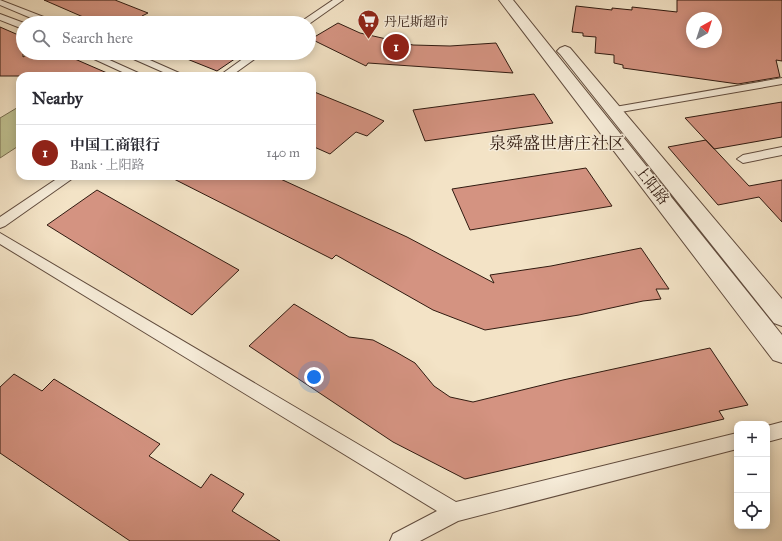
<!DOCTYPE html>
<html lang="en">
<head>
<meta charset="utf-8">
<style>
  body { margin:0; font-family:"IM FELL Great Primer","Noto Serif SC",serif; background:#f2f2f3; color:#2b2b33 }
  .controls { position:absolute; right:12px; bottom:12px; display:grid; overflow:hidden; border-radius:8px; box-shadow:0 2px 10px #0003 }
  .controls button { width:36px; height:36px; display:grid; place-items:center; padding:0; border:0; border-bottom:1px solid #e1e1e2; background:#fff; color:#2b2b33; font:20px sans-serif }
  .compass { position:absolute; left:686px; top:12px; width:36px; height:36px; border-radius:50%; background:#fff; box-shadow:0 2px 10px #0003; rotate:39deg }
  .you { position:absolute; left:314px; top:377px; width:14px; height:14px; margin:-10px; border:3px solid #fff; border-radius:50%; background:#1a73e8; box-shadow:0 0 0 6px #1a73e833 }
  .badge { display:grid; place-items:center; width:26px; height:26px; border-radius:50%; background:#8f2418; color:#fff; font-size:13px; font-weight:700 }
  .pin { position:absolute; translate:-50% -50%; border:2px solid #fff; box-shadow:0 1px 4px #0006 }
  .list { margin:0; padding:0; list-style:none }
  h2 { display:flex; justify-content:space-between; align-items:center; height:52px; margin:0; padding:0 16px; font-size:17px }
  h2 small { font-size:13px; font-weight:400; color:#7c7c81 }
  .list li { display:grid; grid-template-columns:26px 1fr auto; gap:12px; align-items:center; box-sizing:border-box; height:56px; padding:0 16px; border-top:1px solid #e1e1e2 }
  .list b { display:block; font-size:15px; white-space:nowrap }
  .list p { margin:0; font-size:13px; white-space:nowrap; color:#7c7c81 }
  .list em { font-size:13px; font-style:normal; color:#7c7c81 }
  .icon { flex:none; width:22px; height:22px; fill:none; stroke:currentColor; stroke-width:2; stroke-linecap:round; stroke-linejoin:round }
  .map { position:relative; flex:none; width:782px; height:541px; overflow:hidden }
  .search { position:absolute; background:#fff; box-shadow:0 2px 10px #0003; left:16px; top:16px; width:300px; height:44px; display:flex; align-items:center; gap:10px; box-sizing:border-box; padding:0 14px; border-radius:22px; color:#7c7c81; font-size:15px }
  .panel { position:absolute; background:#fff; box-shadow:0 2px 10px #0003; left:16px; top:72px; width:300px; height:108px; border-radius:12px }
  .map>svg:first-child { display:block }
  .green { fill:#c0c292; stroke:#786e51 }
  .building { fill:#d49381; stroke:#301a10; fill-rule:evenodd }
  .lines { fill:none; stroke-linecap:round; stroke-linejoin:round }
  .service-casing { stroke:#614c3e; stroke-width:2 }
  .minor-casing { stroke:#614c3e; stroke-width:2 }
  .service { fill:#f7edda; fill-rule:evenodd }
  .minor { fill:#f7edda; fill-rule:evenodd }
  .labels { text-anchor:middle; stroke-width:3; stroke-linejoin:round; paint-order:stroke }
  .far-poi-label { font-size:13px; fill:#301a10; stroke:#f7edda; text-anchor:start }
  .street-label { font-size:15px; fill:#301a10; stroke:#f7edda }
  .quarter-label { font-size:17px; fill:#301a10; stroke:#f7edda }
</style>
</head>
<body>
<div class="map">
<svg width="782" height="541" viewBox="0 0 782 541">
  <rect width="100%" height="100%" fill="#f3e3c6"/>
  <filter id="stains"><feTurbulence type="fractalNoise" baseFrequency=".005" numOctaves="4"/><feColorMatrix values="0 0 0 0 .2 0 0 0 0 .09 0 0 0 0 .02 0 0 0 .5 -.17"/></filter>
  <radialGradient id="worn" r=".72"><stop offset=".6" stop-color="#630" stop-opacity="0"/><stop offset="1" stop-color="#630" stop-opacity=".3"/></radialGradient>
  <path class="green" d="M20,106V145L0,158V118Z"/>
  <path class="building" d="M44,0H115L148,13L142,16L161,23H97Z
    M677,0H782V61L776,60L780,77L738,84L623,68V65L614,63V55L595,53L596,37L583,36V33L572,32L576,6L612,10V8L632,10V7L677,12ZM692,18H716V42H692Z
    M338,23L360,33L413,45L450,46L496,43L513,73L368,63L366,66L311,39Z
    M0,27L23,37V57L30,53H61L114,76H0Z
    M172,53H240L242,54L217,71Z
    M312,91L366,113L384,121L367,136L356,132L330,154L312,146Z
    M534,94L553,123L425,141L413,110Z
    M782,102V137L714,149L685,118Z
    M706,140L749,186L782,180V222L759,197L718,205L668,147Z
    M586,168L612,206L470,230L452,189Z
    M168,176H274L407,237L494,283L490,275L551,266L641,248L669,289H656L661,299L643,301L579,315L485,330L433,310L336,255L332,259Z
    M97,190L164,228L239,270L192,315L47,225Z
    M294,304L349,337L373,340L396,352L415,363L434,386L450,397L473,402L563,380L710,348L748,405L719,411L724,419L465,479L393,442L249,346Z
    M14,374L42,391L54,379L160,444L149,456L201,488L211,474L244,494L232,511L280,541H130L0,453V387Z"/>
  <g class="lines">
    <defs>
      <path id="service" d="M0,0L54,21L56,23H43L0,5Z
        M333,0H343L309,24L299,23Z
        M0,14L24,23L23,29L0,20Z
        M81,53H94L145,76H131Z
        M120,53H134L186,76H172Z
        M251,53H263L231,76H219Z
        M782,78V84L615,113L610,110L615,107Z
        M782,147V155L743,163L737,159L743,155Z
        M61,176H76L5,226L0,228V217Z
        M0,233L456,502L737,433V449L458,521L420,541H390L393,534L437,511L0,244Z
        M782,422V438L767,442V426Z"/>
      <path id="minor" d="M499,0H513L782,335V363L773,360Z
        M565,46L570,48L782,299V326L774,323L560,54L557,51L560,48Z"/>
    </defs>
    <use href="#service" class="service-casing"/>
    <use href="#minor" class="minor-casing"/>
    <use href="#service" class="service"/>
    <use href="#minor" class="minor"/>
  </g>
  <defs>
    <symbol id="supermarket-pin" viewBox="-11 -11 22 30"><path d="M0 17L-7.5 6A9.5 9.5 0 1 1 7.5 6Z" fill="#8f2418" stroke="#f7edda"/><path d="M-6-5.5h2.5l.6 2H6L4.5 2H-2.5L-4.4-4H-6ZM-1.5 3.2a1.3 1.3 0 1 0 .1 0ZM3 3.2a1.3 1.3 0 1 0 .1 0Z" fill="#fff"/></symbol>
  </defs>
  <g fill-rule="evenodd">
    <use href="#supermarket-pin" x="356" y="8" width="25" height="34"/>
  </g>
  <g class="labels">
    <g class="far-poi-label">
      <text x="384" y="26">丹尼斯超市</text>
    </g>
    <g class="street-label">
      <text transform="translate(652 185) rotate(52)" y="5">上阳路</text>
    </g>
    <g class="quarter-label">
      <text x="557" y="149">泉舜盛世唐庄社区</text>
    </g>
  </g>
  <rect width="100%" height="100%" filter="url(#stains)"/>
  <rect width="100%" height="100%" fill="url(#worn)"/>
</svg>
<div class="controls">
<button>+</button>
<button>−</button>
<button><svg class="icon" aria-label="locate" viewBox="0 0 24 24"><circle cx="12" cy="12" r="6"/><path d="M12 2v4M12 18v4M2 12h4M18 12h4"/></svg></button>
</div>
<svg class="compass" viewBox="-18 -18 36 36"><path d="M0-13l5 13h-10z" fill="#e53935"/><path d="M0 13l5-13h-10z" fill="#7c7c81"/></svg>
<div class="you"></div>
<div class="pin badge" style="left:396px;top:47px">1</div>
<div class="search"><svg class="icon" aria-label="search" viewBox="0 0 24 24"><circle cx="10" cy="10" r="6"/><path d="M15 15l6 6"/></svg>Search here</div>
<section class="panel">
<h2>Nearby<small></small></h2>
<ul class="list">
<li><span class="badge">1</span><div><b>中国工商银行</b><p>Bank · 上阳路</p></div><em>140 m</em></li>
</ul>
</section>
</div>
</body>
</html>
